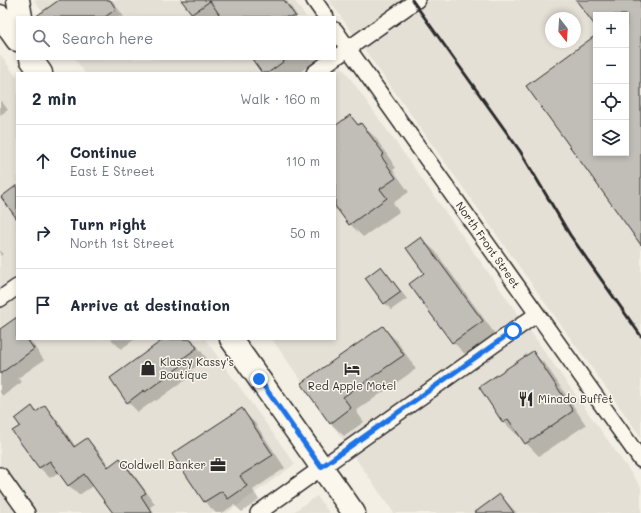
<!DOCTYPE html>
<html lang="en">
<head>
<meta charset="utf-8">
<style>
  body { margin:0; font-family:Mali,sans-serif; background:#f2f2f3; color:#1f2937 }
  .controls { position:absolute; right:12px; top:12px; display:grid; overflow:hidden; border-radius:0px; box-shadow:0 2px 6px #0003 }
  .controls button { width:36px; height:36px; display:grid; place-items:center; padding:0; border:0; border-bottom:1px solid #e0e1e3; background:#fff; color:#1f2937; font:20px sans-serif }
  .compass { position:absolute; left:545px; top:12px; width:36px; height:36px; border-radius:50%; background:#fff; box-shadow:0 2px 6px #0003; rotate:163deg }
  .stop { position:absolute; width:12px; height:12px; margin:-9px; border:3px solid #1a73e8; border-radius:50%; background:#fff }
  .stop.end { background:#1a73e8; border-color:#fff; box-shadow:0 1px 4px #0008 }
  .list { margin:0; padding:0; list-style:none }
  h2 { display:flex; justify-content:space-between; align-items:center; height:52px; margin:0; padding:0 16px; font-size:17px }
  h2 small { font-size:13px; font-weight:400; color:#747a83 }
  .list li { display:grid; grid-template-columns:26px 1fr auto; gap:12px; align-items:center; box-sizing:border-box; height:72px; padding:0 16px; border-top:1px solid #e0e1e3 }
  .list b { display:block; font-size:15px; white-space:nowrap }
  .list p { margin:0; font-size:13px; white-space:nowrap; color:#747a83 }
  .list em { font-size:13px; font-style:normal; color:#747a83 }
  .icon { flex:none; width:22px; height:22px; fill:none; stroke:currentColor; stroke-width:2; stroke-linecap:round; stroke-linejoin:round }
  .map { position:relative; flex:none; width:641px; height:513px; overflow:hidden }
  .search { position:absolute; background:#fff; box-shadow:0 2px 6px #0003; left:16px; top:16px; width:320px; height:44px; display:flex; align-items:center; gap:10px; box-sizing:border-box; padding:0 14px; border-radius:0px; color:#747a83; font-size:15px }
  .panel { position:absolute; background:#fff; box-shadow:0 2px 6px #0003; left:16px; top:72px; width:320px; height:268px; border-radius:0px }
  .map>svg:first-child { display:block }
  .built { fill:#e4e0d6; fill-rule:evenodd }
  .shadow { fill:#0003 }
  .building { fill:#c0beb6; stroke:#2b2b2b }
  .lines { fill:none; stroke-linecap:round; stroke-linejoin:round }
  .minor-casing { stroke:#2b2b2b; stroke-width:18 }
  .secondary-casing { stroke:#2b2b2b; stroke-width:25 }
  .minor { stroke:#fbf7ec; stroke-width:15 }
  .secondary { stroke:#fbf7ec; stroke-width:22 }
  .rail { stroke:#2b2b2b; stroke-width:3 }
  .route { stroke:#1a73e8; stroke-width:5 }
  .labels { text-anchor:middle; stroke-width:3; stroke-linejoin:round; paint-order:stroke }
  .street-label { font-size:11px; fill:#2b2b2b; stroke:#fbf7ec }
  .poi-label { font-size:11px; fill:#2b2b2b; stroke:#fbf7ec; text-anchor:start }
</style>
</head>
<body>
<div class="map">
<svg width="641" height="513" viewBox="0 0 641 513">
  <rect width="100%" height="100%" fill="#f3efe4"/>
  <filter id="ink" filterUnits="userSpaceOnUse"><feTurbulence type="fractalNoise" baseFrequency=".025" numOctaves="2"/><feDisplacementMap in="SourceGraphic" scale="8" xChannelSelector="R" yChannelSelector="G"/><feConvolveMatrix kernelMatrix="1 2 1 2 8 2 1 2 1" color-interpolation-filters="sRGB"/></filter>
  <g filter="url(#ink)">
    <path class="built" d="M34,0H294L306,17H46Z
      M329,0H641V437ZM596,15H626V153H596ZM551,18H575V42H551Z
      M0,54L17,78V339H205L295,464L227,513H0Z
      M335,57L641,487V513H394L272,339H335V73H85L75,59H335Z
      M317,496L329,513H292Z"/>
    <path class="shadow" d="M60,0H112L124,17H45Z
      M182,0H286L298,17H222L221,16L219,17H196Z
      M253,59H318L299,73H263Z
      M0,99L8,110L0,115Z
      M350,116L360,126L361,124L375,137L396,168L393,170L409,192L393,203L399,212L363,237L350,224L338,209L335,210V127Z
      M421,238L435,251L495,334L466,355L453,342L425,273Z
      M0,250L3,254L0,256Z
      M381,267L388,274L407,299L391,310L385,303Z
      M17,325V339H29L44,360L18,378L22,382L3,396L0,393V330Z
      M383,327L396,340L416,369L356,411L364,422L344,436L330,423L303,383Z
      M111,339H135L121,349Z
      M165,339H192L207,359L191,370L194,374L156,401L155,400L138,412L128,402Z
      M532,352L546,365L586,425L539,456L526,443L519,434L517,435L504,422Z
      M45,407L55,417L76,447L87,439L97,449L110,467L120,459L130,469L155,504L150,507L154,513H114L94,485L79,495L68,485L59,472L50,478L40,468L14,431L21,426L32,408L37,412Z
      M242,410L255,423L285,468L253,490L259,500L242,512L234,505L222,513H216L205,502L174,455Z
      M500,495L517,513H476Z"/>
    <path class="building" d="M59,0H110L116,9L105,17H35Z
      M181,0H284L296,17H221L210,1L192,14Z
      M576,0H641V245L526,86L596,35V153H626V15H596V27Z
      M252,59H287L268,73H262Z
      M350,115L358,125L361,123L384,154L381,156L396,178L380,189L387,198L349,225L335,206V126Z
      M17,185V219L1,197Z
      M421,237L483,321L452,343L409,284L424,273L406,248Z
      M381,266L401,292L384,304L365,278Z
      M17,317V339H27L34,349L0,374V329Z
      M383,326L404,355L343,397L351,408L330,424L301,383Z
      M164,339H191L197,348L182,359L185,363L145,392L144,390L127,403L110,378Z
      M533,351L573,411L525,444L508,419L503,423L479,387Z
      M45,405L74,447L87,438L108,467L120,458L146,493L141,496L152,513H113L84,474L68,486L50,461L39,468L12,431L20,426L15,419L32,406L36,412Z
      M242,408L273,455L240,476L247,486L228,499L222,491L204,502L172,454Z
      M500,494L514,513H474Z"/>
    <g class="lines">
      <defs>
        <path id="minor" d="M314,0L326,17
          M335,30L641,460
          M335,58L417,0
          M314,73L333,59
          M0,299L17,287
          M0,475L27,513
          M258,513L537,314"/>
        <path id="secondary" d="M18,0L21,17
          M0,16L17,40
          M31,59L41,73
          M231,339L354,513"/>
      </defs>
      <use href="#minor" class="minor-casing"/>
      <use href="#secondary" class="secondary-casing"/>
      <use href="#minor" class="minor"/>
      <use href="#secondary" class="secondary"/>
      <path class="rail" d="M412,0L520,151L570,235L641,336"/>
    </g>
  </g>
  <g class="lines" filter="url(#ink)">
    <path class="route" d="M259,379L321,467L513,331"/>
  </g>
  <defs>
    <symbol id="shop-bare" viewBox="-9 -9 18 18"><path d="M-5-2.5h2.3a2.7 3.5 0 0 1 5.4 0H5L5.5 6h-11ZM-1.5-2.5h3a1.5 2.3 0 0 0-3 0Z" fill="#2b2b2b" stroke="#fbf7ec" stroke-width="2.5" paint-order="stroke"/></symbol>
    <symbol id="hotel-bare" viewBox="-9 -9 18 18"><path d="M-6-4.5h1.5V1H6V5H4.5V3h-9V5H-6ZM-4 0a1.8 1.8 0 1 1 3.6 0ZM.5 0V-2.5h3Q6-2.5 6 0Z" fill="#2b2b2b" stroke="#fbf7ec" stroke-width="2.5" paint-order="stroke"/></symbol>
    <symbol id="restaurant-bare" viewBox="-9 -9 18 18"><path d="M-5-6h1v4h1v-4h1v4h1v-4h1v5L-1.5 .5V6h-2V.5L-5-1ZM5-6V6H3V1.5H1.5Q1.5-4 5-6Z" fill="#2b2b2b" stroke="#fbf7ec" stroke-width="2.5" paint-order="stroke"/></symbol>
    <symbol id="office-bare" viewBox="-9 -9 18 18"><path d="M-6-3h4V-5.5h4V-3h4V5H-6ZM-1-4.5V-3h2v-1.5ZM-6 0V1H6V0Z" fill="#2b2b2b" stroke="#fbf7ec" stroke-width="2.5" paint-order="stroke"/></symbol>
  </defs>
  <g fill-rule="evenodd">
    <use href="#shop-bare" x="137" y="357" width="22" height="22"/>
    <use href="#hotel-bare" x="341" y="358" width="22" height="22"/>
    <use href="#restaurant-bare" x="515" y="388" width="22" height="22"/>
    <use href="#office-bare" x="207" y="454" width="22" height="22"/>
  </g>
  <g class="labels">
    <g class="street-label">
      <text transform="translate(488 245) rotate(55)" y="4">North Front Street</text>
    </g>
    <g class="poi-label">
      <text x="160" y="366">Klassy Kassy's<tspan x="160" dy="13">Boutique</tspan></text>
      <text x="352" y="390" text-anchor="middle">Red Apple Motel</text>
      <text x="538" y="403">Minado Buffet</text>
      <text x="206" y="469" text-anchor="end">Coldwell Banker</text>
    </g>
  </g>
</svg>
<div class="controls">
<button>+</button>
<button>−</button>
<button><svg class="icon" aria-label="locate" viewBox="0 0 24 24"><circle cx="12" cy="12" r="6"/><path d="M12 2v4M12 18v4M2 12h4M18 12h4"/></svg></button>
<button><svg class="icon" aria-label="layers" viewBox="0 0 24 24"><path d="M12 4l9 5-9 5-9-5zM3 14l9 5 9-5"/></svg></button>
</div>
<svg class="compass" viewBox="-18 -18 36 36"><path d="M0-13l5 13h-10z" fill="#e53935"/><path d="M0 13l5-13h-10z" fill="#747a83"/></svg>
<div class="stop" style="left:513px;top:331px"></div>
<div class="stop end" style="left:259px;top:379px"></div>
<div class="search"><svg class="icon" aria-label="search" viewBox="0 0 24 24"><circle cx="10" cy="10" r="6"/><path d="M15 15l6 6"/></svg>Search here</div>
<section class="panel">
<h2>2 min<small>Walk · 160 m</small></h2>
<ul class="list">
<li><svg class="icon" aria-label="ahead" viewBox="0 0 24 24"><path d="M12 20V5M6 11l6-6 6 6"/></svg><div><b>Continue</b><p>East E Street</p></div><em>110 m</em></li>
<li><svg class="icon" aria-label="right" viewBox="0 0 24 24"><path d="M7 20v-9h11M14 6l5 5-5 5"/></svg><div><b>Turn right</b><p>North 1st Street</p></div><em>50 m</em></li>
<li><svg class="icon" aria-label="arrive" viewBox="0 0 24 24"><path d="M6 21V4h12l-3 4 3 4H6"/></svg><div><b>Arrive at destination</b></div></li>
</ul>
</section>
</div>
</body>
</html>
